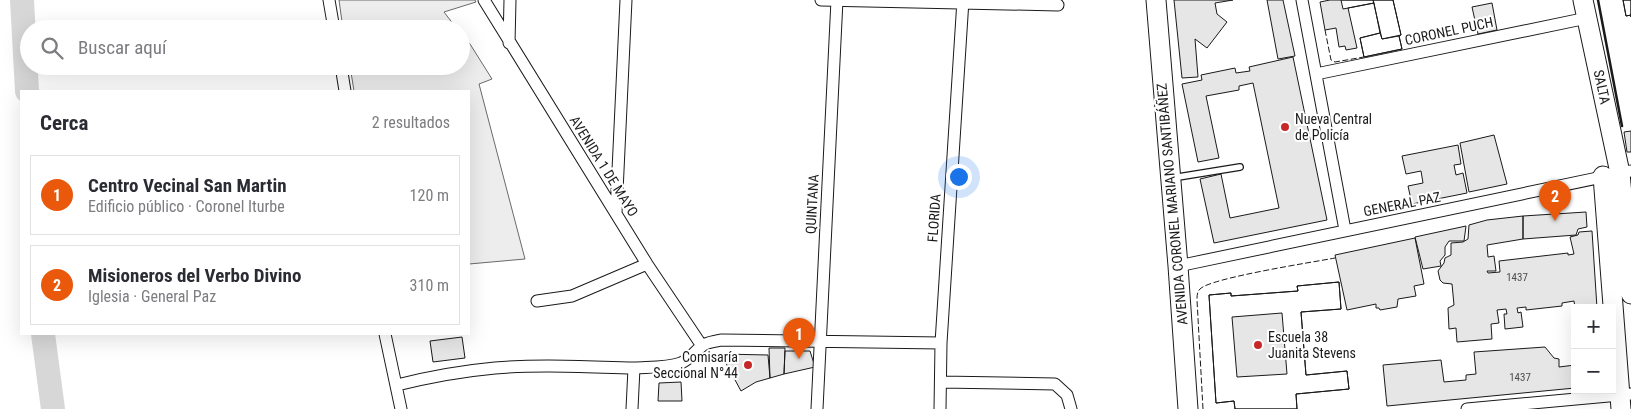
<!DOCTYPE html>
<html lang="es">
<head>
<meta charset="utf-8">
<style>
  body { margin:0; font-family:"Roboto Condensed",sans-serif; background:#f2f2f3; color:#2b2b33 }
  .controls { position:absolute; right:15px; bottom:15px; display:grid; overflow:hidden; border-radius:0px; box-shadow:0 5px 20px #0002 }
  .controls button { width:45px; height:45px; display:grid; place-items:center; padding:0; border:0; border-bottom:1px solid #e1e1e2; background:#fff; color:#2b2b33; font:25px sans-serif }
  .you { position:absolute; left:958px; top:176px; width:18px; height:18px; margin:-12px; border:4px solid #fff; border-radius:50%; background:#1a73e8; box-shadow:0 0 0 8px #1a73e833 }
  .badge { display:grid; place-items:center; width:32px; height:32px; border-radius:50%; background:#ea580c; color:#fff; font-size:16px; font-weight:700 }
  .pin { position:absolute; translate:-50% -41px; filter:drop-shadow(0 1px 2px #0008) }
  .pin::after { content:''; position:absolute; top:26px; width:18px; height:15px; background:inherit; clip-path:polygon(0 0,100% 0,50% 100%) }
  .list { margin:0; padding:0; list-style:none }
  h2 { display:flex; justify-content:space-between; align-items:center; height:65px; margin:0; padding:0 20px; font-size:21px }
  h2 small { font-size:16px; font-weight:400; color:#7c7c81 }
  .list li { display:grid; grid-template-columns:32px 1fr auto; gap:15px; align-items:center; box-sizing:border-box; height:80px; margin:0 10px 10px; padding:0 10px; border:1px solid #e1e1e2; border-radius:0px }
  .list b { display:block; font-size:19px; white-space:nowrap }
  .list p { margin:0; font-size:16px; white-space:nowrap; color:#7c7c81 }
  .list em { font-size:16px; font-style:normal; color:#7c7c81 }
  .icon { flex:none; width:28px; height:28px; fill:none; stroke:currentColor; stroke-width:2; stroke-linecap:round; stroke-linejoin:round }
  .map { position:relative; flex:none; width:1631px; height:409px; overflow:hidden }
  .search { position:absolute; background:#fff; box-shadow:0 5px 20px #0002; left:20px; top:20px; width:450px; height:55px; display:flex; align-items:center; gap:12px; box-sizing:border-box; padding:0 18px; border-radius:28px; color:#7c7c81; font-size:19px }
  .panel { position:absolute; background:#fff; box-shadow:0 5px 20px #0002; left:20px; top:90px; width:450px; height:245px; border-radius:0px }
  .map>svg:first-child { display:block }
  .green { fill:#ededed; stroke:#6a6a6a }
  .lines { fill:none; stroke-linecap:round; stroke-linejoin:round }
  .river { stroke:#d7d7d7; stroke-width:24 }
  .building { fill:#e6e6e6; stroke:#1a1a1a; fill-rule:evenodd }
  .lane-casing { stroke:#1a1a1a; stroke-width:8 }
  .street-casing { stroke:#1a1a1a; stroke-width:13 }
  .primary-casing { stroke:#1a1a1a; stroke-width:21 }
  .lane { stroke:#fff; stroke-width:5.5 }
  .street { stroke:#fff; stroke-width:11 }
  .primary { stroke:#fff; stroke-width:19 }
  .fence { stroke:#1a1a1a; stroke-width:1; stroke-dasharray:6 2.5; stroke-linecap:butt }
  .wall { stroke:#1a1a1a; stroke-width:2.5 }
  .poi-dot { fill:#c62828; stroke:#fff; stroke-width:2 }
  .labels { text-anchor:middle; stroke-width:4; stroke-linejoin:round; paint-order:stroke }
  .number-label { font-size:11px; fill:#4d4d4d }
  .street-label { font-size:14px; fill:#1a1a1a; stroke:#fff }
  .poi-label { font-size:14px; fill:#1a1a1a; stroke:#fff; text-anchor:start }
</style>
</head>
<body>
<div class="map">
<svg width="1631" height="409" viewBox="0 0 1631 409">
  <rect width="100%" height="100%" fill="#fff"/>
  <path class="green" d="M339,0H475L476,2L444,12L457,29H343Z
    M461,34L470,44L492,79L479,84L525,259L469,264V91H354L350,66H461Z"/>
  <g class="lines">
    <path class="river" d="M22,0L27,91
      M43,334L53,409"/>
  </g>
  <path class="building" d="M1174,0H1233L1215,3L1217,14L1227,22L1207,48L1195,39L1198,77L1182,78Z
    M1267,0H1283L1295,56L1278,59Z
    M1330,0H1393L1401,35L1399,36L1402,49L1364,57L1360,38L1380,33L1374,3L1348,8L1357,48L1346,50L1345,46L1339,47L1336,28L1325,30L1320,2Z
    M1341,0H1373L1374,3L1343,9Z
    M1373,0H1393L1401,35L1382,39Z
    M1623,0H1631V17V15L1626,16Z
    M1623,0H1631V17V15L1626,16Z
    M1492,3L1497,30L1478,34L1472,7Z
    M1380,33L1382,39L1399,36L1402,49L1364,57L1360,38Z
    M1293,57L1327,220L1214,243L1200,179L1221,174L1230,218L1279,208L1253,83L1239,86V90L1206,96L1219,158L1198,162L1182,84L1202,80L1201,75L1235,68L1236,73L1250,71L1249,67Z
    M1631,131V152H1627L1624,132Z
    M1494,135L1507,184L1469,192L1460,143Z
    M1458,145L1461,164L1454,165L1456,175L1463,173L1467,193L1412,204L1408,186L1423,183L1421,171L1406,174L1402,156Z
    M1586,212L1587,227L1578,229L1576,235L1523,239V216Z
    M1523,216V239L1487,245L1488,257L1494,256L1496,271H1487L1488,273L1500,272L1499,261L1568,253V255L1574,254L1570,237L1578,235L1579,232L1592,231L1597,308H1575L1574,301L1562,303V306L1526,310V307L1517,308L1518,313L1521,312L1523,327L1505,329L1504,314H1507L1506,309L1497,310L1499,323L1491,324L1492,339L1457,342L1456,328L1449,329L1448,308L1454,305L1452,284L1443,283L1440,280L1438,271L1444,263L1445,258L1451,255V243L1463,242L1468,239L1469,225L1487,220Z
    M1466,226L1464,241H1449L1445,247V255L1440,261L1441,266L1423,269L1415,237Z
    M1415,238L1424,284L1414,286L1416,296L1398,299L1397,307L1380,310L1379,308H1376V304L1347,310L1335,255Z
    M1339,282L1341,309L1301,312L1306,375L1347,371L1349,389L1296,394L1297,409H1235L1234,401L1216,403L1209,295L1231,293V296L1298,291L1297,286ZM1282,313L1287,374L1237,377L1232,317Z
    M1339,282L1341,309L1301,312L1306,375L1347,371L1349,389L1296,394L1297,409H1235L1234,401L1216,403L1209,295L1231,293V296L1298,291L1297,286Z
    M462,337L465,358L433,362L430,341Z
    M1545,347L1554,358L1559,359V367L1575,365V388L1387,406L1383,365L1441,360L1444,382L1466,380V375L1476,374L1474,352Z
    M769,348H785L784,374L770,378Z
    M785,351H810L815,367L784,374Z
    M721,354L768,355L770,378L756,382L741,391Z
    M681,382L682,401H658L659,383Z"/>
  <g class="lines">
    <defs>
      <path id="lane" d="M1172,178L1240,167"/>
      <path id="street" d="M329,0L334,29
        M484,0L647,264L702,346
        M821,0L1058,5
        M1302,0L1345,230
        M509,43L510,0
        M341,66L345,91
        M1316,74L1587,18
        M616,213L626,0
        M1178,266L1631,171
        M537,301L572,296L647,264
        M385,334L401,409
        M941,382L1055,384L1067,395L1071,409
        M397,385C429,377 462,371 495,368C541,364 588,367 634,368
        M632,409L634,368C649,367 667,368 681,363C690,359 694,352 702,346C707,342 714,342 721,340L941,343
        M817,409L837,0
        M940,409L941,343L963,0
        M1467,409L1631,394"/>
      <path id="primary" d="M1156,0L1178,266L1188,409
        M1583,0L1620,173L1631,294
        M1603,176L1621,409"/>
    </defs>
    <use href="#lane" class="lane-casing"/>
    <use href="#street" class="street-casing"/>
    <use href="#primary" class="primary-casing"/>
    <use href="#lane" class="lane"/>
    <use href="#street" class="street"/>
    <use href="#primary" class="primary"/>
    <path class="fence" d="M1325,30L1331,60L1335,62L1364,57
      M1203,409L1197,300C1197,296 1197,292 1200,289C1210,278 1314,262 1335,258"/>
    <path class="wall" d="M1598,0L1622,126"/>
  </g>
  <g class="poi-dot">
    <circle cx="1285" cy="127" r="5"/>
    <circle cx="1258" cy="345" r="5"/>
    <circle cx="748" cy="365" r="5"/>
  </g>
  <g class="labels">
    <g class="number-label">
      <text x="1517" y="281">1437</text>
      <text x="1520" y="381">1437</text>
    </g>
    <g class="street-label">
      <text transform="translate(1449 31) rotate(-12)" y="5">CORONEL PUCH</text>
      <text transform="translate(1602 87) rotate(78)" y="5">SALTA</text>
      <text transform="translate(604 166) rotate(58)" y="5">AVENIDA 1 DE MAYO</text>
      <text transform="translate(812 204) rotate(-87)" y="5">QUINTANA</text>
      <text transform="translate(1172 204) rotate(-95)" y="5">AVENIDA CORONEL MARIANO SANTIBÁÑEZ</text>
      <text transform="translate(1402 204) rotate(-11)" y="5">GENERAL PAZ</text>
      <text transform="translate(934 218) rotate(-86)" y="5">FLORIDA</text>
    </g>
    <g class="poi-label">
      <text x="1295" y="124">Nueva Central<tspan x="1295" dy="16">de Policía</tspan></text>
      <text x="1268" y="342">Escuela 38<tspan x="1268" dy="16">Juanita Stevens</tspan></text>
      <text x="738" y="362" text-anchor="end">Comisaría<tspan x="738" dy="16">Seccional N°44</tspan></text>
    </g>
  </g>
</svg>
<div class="controls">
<button>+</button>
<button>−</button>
</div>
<div class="you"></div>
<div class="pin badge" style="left:799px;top:359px">1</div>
<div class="pin badge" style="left:1555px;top:221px">2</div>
<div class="search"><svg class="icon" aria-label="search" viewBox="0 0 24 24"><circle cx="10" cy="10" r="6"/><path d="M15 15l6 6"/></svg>Buscar aquí</div>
<section class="panel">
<h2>Cerca<small>2 resultados</small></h2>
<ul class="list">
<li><span class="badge">1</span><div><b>Centro Vecinal San Martin</b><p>Edificio público · Coronel Iturbe</p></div><em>120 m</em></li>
<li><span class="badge">2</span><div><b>Misioneros del Verbo Divino</b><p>Iglesia · General Paz</p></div><em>310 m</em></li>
</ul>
</section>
</div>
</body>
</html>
